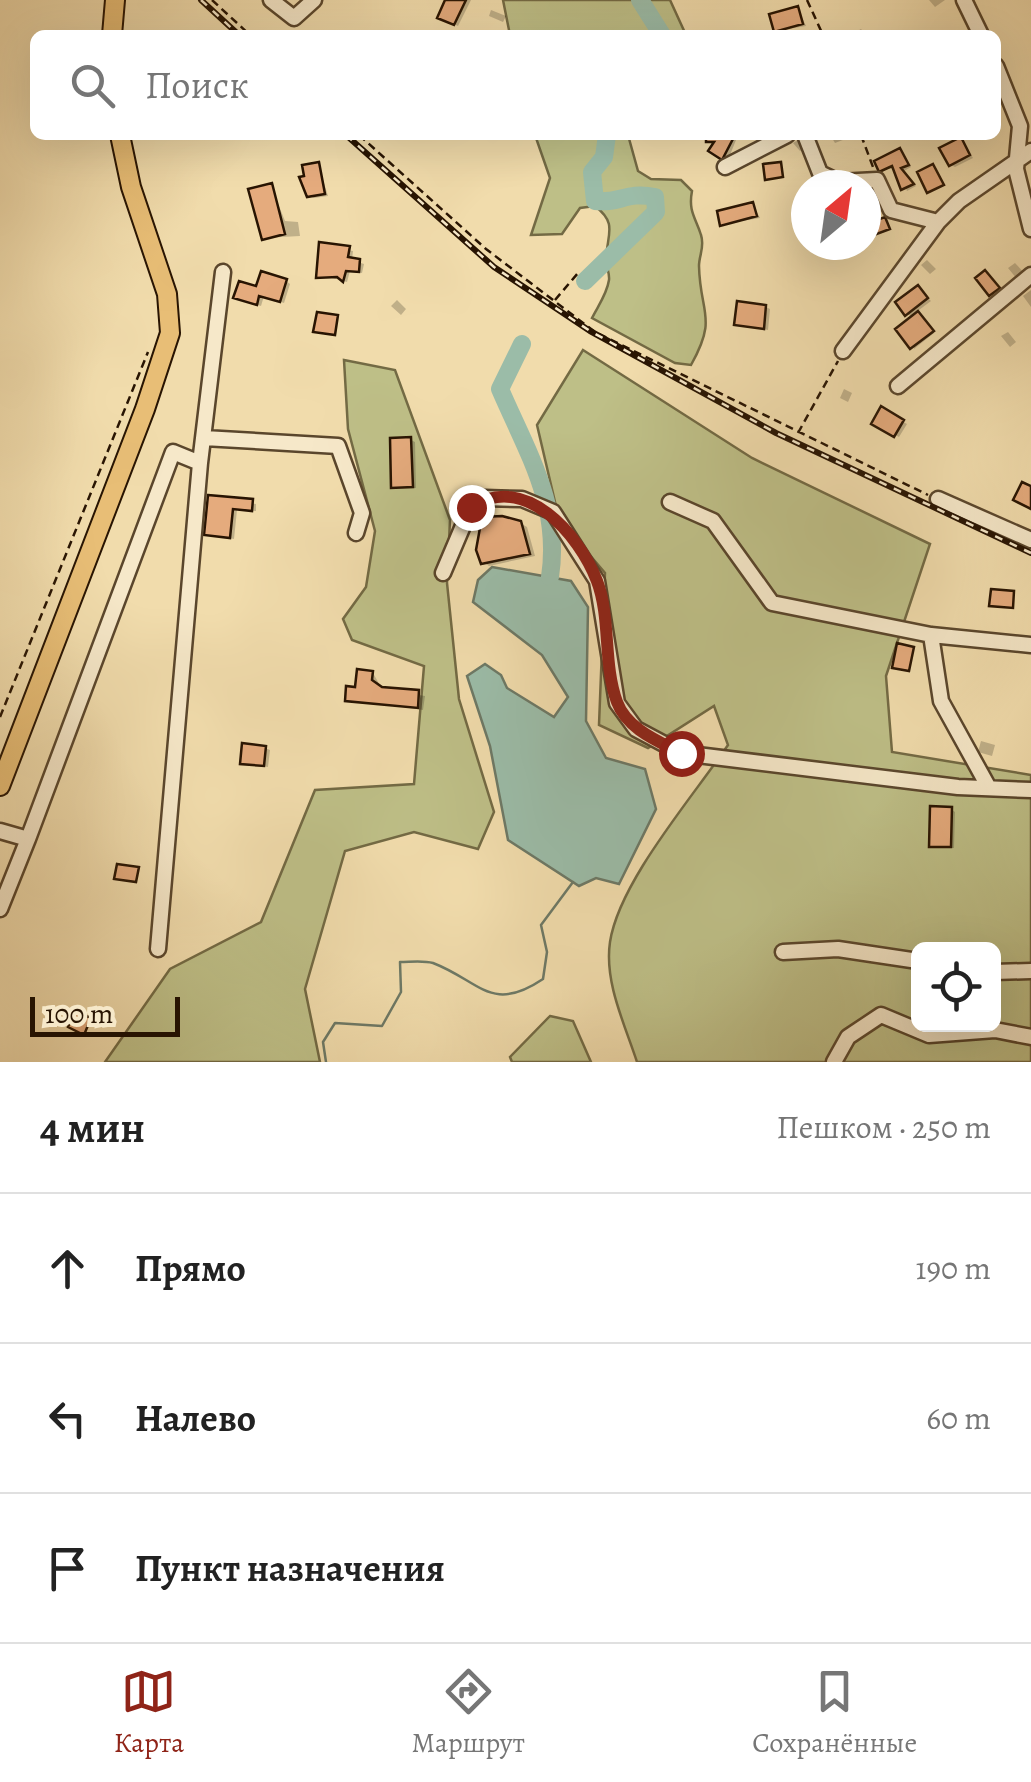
<!DOCTYPE html>
<html lang="ru">
<head>
<meta charset="utf-8">
<style>
  body { margin:0; font-family:Alegreya,serif; background:#f2f2f2; color:#222 }
  .controls { position:absolute; right:30px; bottom:30px; display:grid; overflow:hidden; border-radius:15px; box-shadow:0 10px 40px #0002 }
  .controls button { width:90px; height:90px; display:grid; place-items:center; padding:0; border:0; border-bottom:2px solid #e0e0e0; background:#fff; color:#222; font:50px sans-serif }
  .compass { position:absolute; left:791px; top:170px; width:90px; height:90px; border-radius:50%; background:#fff; box-shadow:0 10px 40px #0002; rotate:29deg }
  .scale { position:absolute; left:30px; bottom:25px; width:150px; box-sizing:border-box; padding-left:10px; border:5px solid #281402; border-top:0; font-size:28px; line-height:35px; white-space:nowrap; color:#281402; -webkit-text-stroke:8px #f6e8c9; paint-order:stroke }
  .stop { position:absolute; width:30px; height:30px; margin:-22px; border:8px solid #8f2418; border-radius:50%; background:#fff }
  .stop.end { background:#8f2418; border-color:#fff; box-shadow:0 2px 10px #0008 }
  .list { margin:0; padding:0; list-style:none }
  h2 { display:flex; justify-content:space-between; align-items:center; height:130px; margin:0; padding:0 40px; font-size:42px }
  h2 small { font-size:32px; font-weight:400; color:#767676 }
  .list li { display:grid; grid-template-columns:65px 1fr auto; gap:30px; align-items:center; box-sizing:border-box; height:150px; padding:0 40px; border-top:2px solid #e0e0e0 }
  .list b { display:block; font-size:38px; white-space:nowrap }
  .list em { font-size:32px; font-style:normal; color:#767676 }
  .icon { flex:none; width:55px; height:55px; fill:none; stroke:currentColor; stroke-width:2; stroke-linecap:round; stroke-linejoin:round }
  .map { position:relative; flex:none; width:1031px; height:1062px; overflow:hidden }
  .search { position:absolute; background:#fff; box-shadow:0 10px 40px #0002; left:30px; right:30px; top:30px; height:110px; display:flex; align-items:center; gap:25px; box-sizing:border-box; padding:0 35px; border-radius:15px; color:#767676; font-size:38px }
  .sheet { height:580px; background:#fff }
  nav { display:flex; justify-content:space-around; align-items:center; box-sizing:border-box; height:140px; border-top:2px solid #e0e0e0; background:#fff; font-size:28px; color:#767676 }
  nav a { display:grid; justify-items:center; gap:5px }
  nav .on { color:#8f2418 }
  .map>svg:first-child { display:block }
  .green { fill:#bebf87; stroke:#736a44; stroke-width:2.5; fill-rule:evenodd }
  .water { fill:#9bbca8; stroke:#6d7966; stroke-width:2.5 }
  .shadow { fill:#0003 }
  .lines { fill:none; stroke-linecap:round; stroke-linejoin:round }
  .stream { stroke:#6d7966; stroke-width:2.5 }
  .river { stroke:#9bbca8; stroke-width:18 }
  .building { fill:#e5ab7d; stroke:#281402; stroke-width:2.5 }
  .minor-casing { stroke:#5a462c; stroke-width:19 }
  .major-casing { stroke:#281402; stroke-width:22 }
  .path { stroke:#281402; stroke-width:2.5; stroke-dasharray:8 5; stroke-linecap:butt }
  .minor { stroke:#f6e8c9; stroke-width:14 }
  .major { stroke:#e8be76; stroke-width:18 }
  .rail-casing { stroke:#281402; stroke-width:6 }
  .rail { stroke:#f6e8c9; stroke-width:2.5; stroke-dasharray:8; stroke-linecap:butt }
  .route { stroke:#8f2418; stroke-width:12 }
</style>
</head>
<body>
<div class="map">
<svg width="1031" height="1062" viewBox="0 0 1031 1062">
  <rect width="100%" height="100%" fill="#f1dcac"/>
  <filter id="stains"><feTurbulence type="fractalNoise" baseFrequency=".002" numOctaves="4"/><feColorMatrix values="0 0 0 0 .2 0 0 0 0 .09 0 0 0 0 .02 0 0 0 .5 -.17"/></filter>
  <radialGradient id="worn" r=".72"><stop offset=".6" stop-color="#630" stop-opacity="0"/><stop offset="1" stop-color="#630" stop-opacity=".3"/></radialGradient>
  <path class="green" d="M503,0H670L686,35H510Z
    M535,135H628L638,171L651,179L681,180L692,191C688,212 696,218 701,235C705,247 699,255 699,266C700,314 718,317 691,365L675,363L592,318C598,306 607,294 609,280C610,272 605,265 606,257C608,233 617,223 595,206L580,208L562,234L531,235L550,178Z
    M583,350L752,458L930,544L886,676L892,752L1031,775V1062H637C625,1025 604,982 610,942C619,882 692,798 728,745L714,706L648,748L599,725L605,573L559,519L537,425ZM918,949H994V1024H918Z
    M344,360L395,370L450,520L447,583L459,699L494,812L478,849L414,832L345,851L305,989L320,1062H105L170,969L261,922L315,790L414,784L424,666L352,640L343,619L366,587L375,531L348,429Z
    M550,1016L573,1021L591,1062H512L510,1057Z"/>
  <path class="water" d="M492,567L571,581L588,607L586,721L606,758L645,769L656,809L619,884L596,878L579,886L508,840L490,746L467,676L485,664L501,675L507,688L554,717L568,697L542,655L473,602L478,580Z"/>
  <path class="shadow" d="M448,0H471L458,26L440,17Z
    M929,0H945L935,7Z
    M798,9L806,26L776,31Z
    M491,10L506,16L503,22L489,16Z
    M861,29L866,35H853L852,34Z
    M708,135H738L728,160L712,150L715,144Z
    M830,135H853V136L835,143Z
    M798,140L805,148L800,151L793,143Z
    M961,140L973,158L955,167L951,165Z
    M900,151L911,167L904,171L916,186L907,191L896,168L881,170Z
    M318,164L328,196L314,198L309,196Z
    M271,186L285,221L298,222L300,236L264,238Z
    M806,195V206L803,207L799,197Z
    M753,205L760,218L723,224Z
    M321,245L353,251L352,260L364,264L362,273L350,271L347,282L316,273Z
    M927,260L936,269L930,274L921,265Z
    M1015,263L1026,275L1017,279L1008,268Z
    M286,281L290,284L284,303L264,296L261,306L240,299Z
    M918,288L931,301L915,313L934,333L914,349V318L907,314Z
    M1031,290V307L1023,296Z
    M397,300L406,309L401,315L391,306Z
    M766,307L770,309L768,330L737,324Z
    M1008,332L1016,342L1010,347L1001,336Z
    M844,389L852,393L848,402L840,398Z
    M882,410L907,424L899,437L874,423Z
    M411,440L415,442L416,488H398L393,486Z
    M210,498L256,504V511L237,510L234,539L207,534Z
    M520,523L527,527L535,556L489,566L483,562Z
    M373,673L382,689L425,696L423,710L348,699Z
    M981,741L995,745L992,756L978,752Z
    M265,748L270,750L268,767L243,763Z
    M951,809L955,812L954,848H935L931,845Z"/>
  <g class="lines">
    <path class="stream" d="M326,1062L323,1042L335,1023L382,1026L401,992L400,962C410,962 423,960 433,963C480,981 491,1014 543,979L547,952L541,925L573,882"/>
    <path class="river" d="M640,0L662,35
      M585,281L656,212L655,197C626,191 620,204 595,201L592,172L604,157L607,135
      M522,344L500,389C527,452 561,505 550,577"/>
  </g>
  <path class="building" d="M445,0H466L454,25L437,18Z
    M798,6L803,24L774,32L769,14Z
    M706,135H735L722,160L708,151L714,142H706Z
    M961,137L970,155L949,166L939,148Z
    M900,148L909,165L901,168L914,184L901,190L892,166L879,172L874,161Z
    M319,162L325,194L307,197L299,177L304,176L302,165Z
    M781,162L783,177L765,180L763,164Z
    M933,164L944,185L927,193L917,172Z
    M272,183L285,234L262,240L248,189Z
    M753,202L757,216L720,226L717,211Z
    M885,217L890,229L866,238V224Z
    M319,242L350,246L348,257L360,259L359,272L346,271L343,282L337,277L316,278Z
    M985,270L1000,288L989,296L975,278Z
    M261,271L287,279L280,302L259,296L257,305L233,298L239,281L256,286Z
    M918,285L928,298L905,316L895,302Z
    M737,301L766,305L764,329L734,325Z
    M918,311L934,331L910,349L895,329Z
    M317,312L338,315L335,335L313,332Z
    M881,406L904,420L894,437L871,424Z
    M411,437L413,487L391,488L390,438Z
    M1022,482L1031,486V509L1013,500Z
    M208,495L253,499L252,511L233,509L230,538L204,535Z
    M502,516L521,521L530,554L481,564L476,550L482,517Z
    M991,589L1014,591L1013,608L989,606Z
    M897,643L914,647L909,671L892,668Z
    M357,669L373,671L372,680L382,687L419,690L418,708L345,701L346,686L355,687Z
    M242,743L266,746L264,766L240,764Z
    M930,806L952,807L951,847H929Z
    M117,864L139,867L136,882L114,879Z
    M75,1011L91,1018L84,1035L68,1027Z"/>
  <g class="lines">
    <defs>
      <path id="minor" d="M271,0L294,18L314,0
        M964,0L981,35
        M996,66L1020,126L1016,169L1031,229
        M805,135L820,173L839,182L877,180L891,210L938,222L959,201L1031,151
        M725,167L787,135
        M843,351L938,222
        M898,386L1031,275
        M204,438L338,446L362,513L356,533
        M200,463L223,272
        M938,499L1031,540
        M670,502L713,521L772,603L931,635L1031,645
        M443,573L471,507L484,498L522,499L553,512L597,581L617,703L636,729L681,753L958,787L1031,790
        M931,635L941,701L989,788
        M0,831L28,839L173,452L200,463L158,949
        M0,909L28,839
        M783,952L838,949L918,961
        M994,972L1031,971
        M834,1062L848,1037L881,1015L929,1035L995,1030L1031,1037"/>
      <path id="major" d="M112,35L115,0
        M0,786L145,409L170,333L167,294L131,187L120,135"/>
    </defs>
    <use href="#minor" class="minor-casing"/>
    <use href="#major" class="major-casing"/>
    <path class="path" d="M212,0L250,35
      M807,0L823,35
      M359,135L486,249L595,332L928,495
      M861,135L873,167
      M555,300L578,273
      M798,433L838,361
      M0,717L148,352"/>
    <use href="#minor" class="minor"/>
    <use href="#major" class="major"/>
    <defs>
      <path id="rail" d="M201,0L239,35
        M346,135L494,267L590,331L776,433L1031,553"/>
    </defs>
    <use href="#rail" class="rail-casing"/>
    <use href="#rail" class="rail"/>
  </g>
  <g class="lines">
    <path class="route" d="M471,507C525,472 579,534 597,581C611,618 603,664 617,702C627,729 658,741 681,753"/>
  </g>
  <rect width="100%" height="100%" filter="url(#stains)"/>
  <rect width="100%" height="100%" fill="url(#worn)"/>
</svg>
<div class="controls">
<button><svg class="icon" aria-label="locate" viewBox="0 0 24 24"><circle cx="12" cy="12" r="6"/><path d="M12 2v4M12 18v4M2 12h4M18 12h4"/></svg></button>
</div>
<svg class="compass" viewBox="-18 -18 36 36"><path d="M0-13l5 13h-10z" fill="#e53935"/><path d="M0 13l5-13h-10z" fill="#767676"/></svg>
<div class="scale">100 m</div>
<div class="stop" style="left:681px;top:753px"></div>
<div class="stop end" style="left:471px;top:507px"></div>
<div class="search"><svg class="icon" aria-label="search" viewBox="0 0 24 24"><circle cx="10" cy="10" r="6"/><path d="M15 15l6 6"/></svg>Поиск</div>
</div>
<section class="sheet">
<h2>4 мин<small>Пешком · 250 m</small></h2>
<ul class="list">
<li><svg class="icon" aria-label="ahead" viewBox="0 0 24 24"><path d="M12 20V5M6 11l6-6 6 6"/></svg><div><b>Прямо</b></div><em>190 m</em></li>
<li><svg class="icon" aria-label="left" viewBox="0 0 24 24"><path d="M17 20v-9H6M10 6l-5 5 5 5"/></svg><div><b>Налево</b></div><em>60 m</em></li>
<li><svg class="icon" aria-label="arrive" viewBox="0 0 24 24"><path d="M6 21V4h12l-3 4 3 4H6"/></svg><div><b>Пункт назначения</b></div></li>
</ul>
</section>
<nav>
<a class="on"><svg class="icon" aria-label="map" viewBox="0 0 24 24"><path d="M3 6l6-2 6 2 6-2v14l-6 2-6-2-6 2zM9 4v14M15 6v14"/></svg>Карта</a>
<a><svg class="icon" aria-label="directions" viewBox="0 0 24 24"><path d="M12 3l9 9-9 9-9-9zM9 14v-3h6M13 9l2 2-2 2"/></svg>Маршрут</a>
<a><svg class="icon" aria-label="saved" viewBox="0 0 24 24"><path d="M7 4h10v16l-5-4-5 4z"/></svg>Сохранённые</a>
</nav>
</body>
</html>
